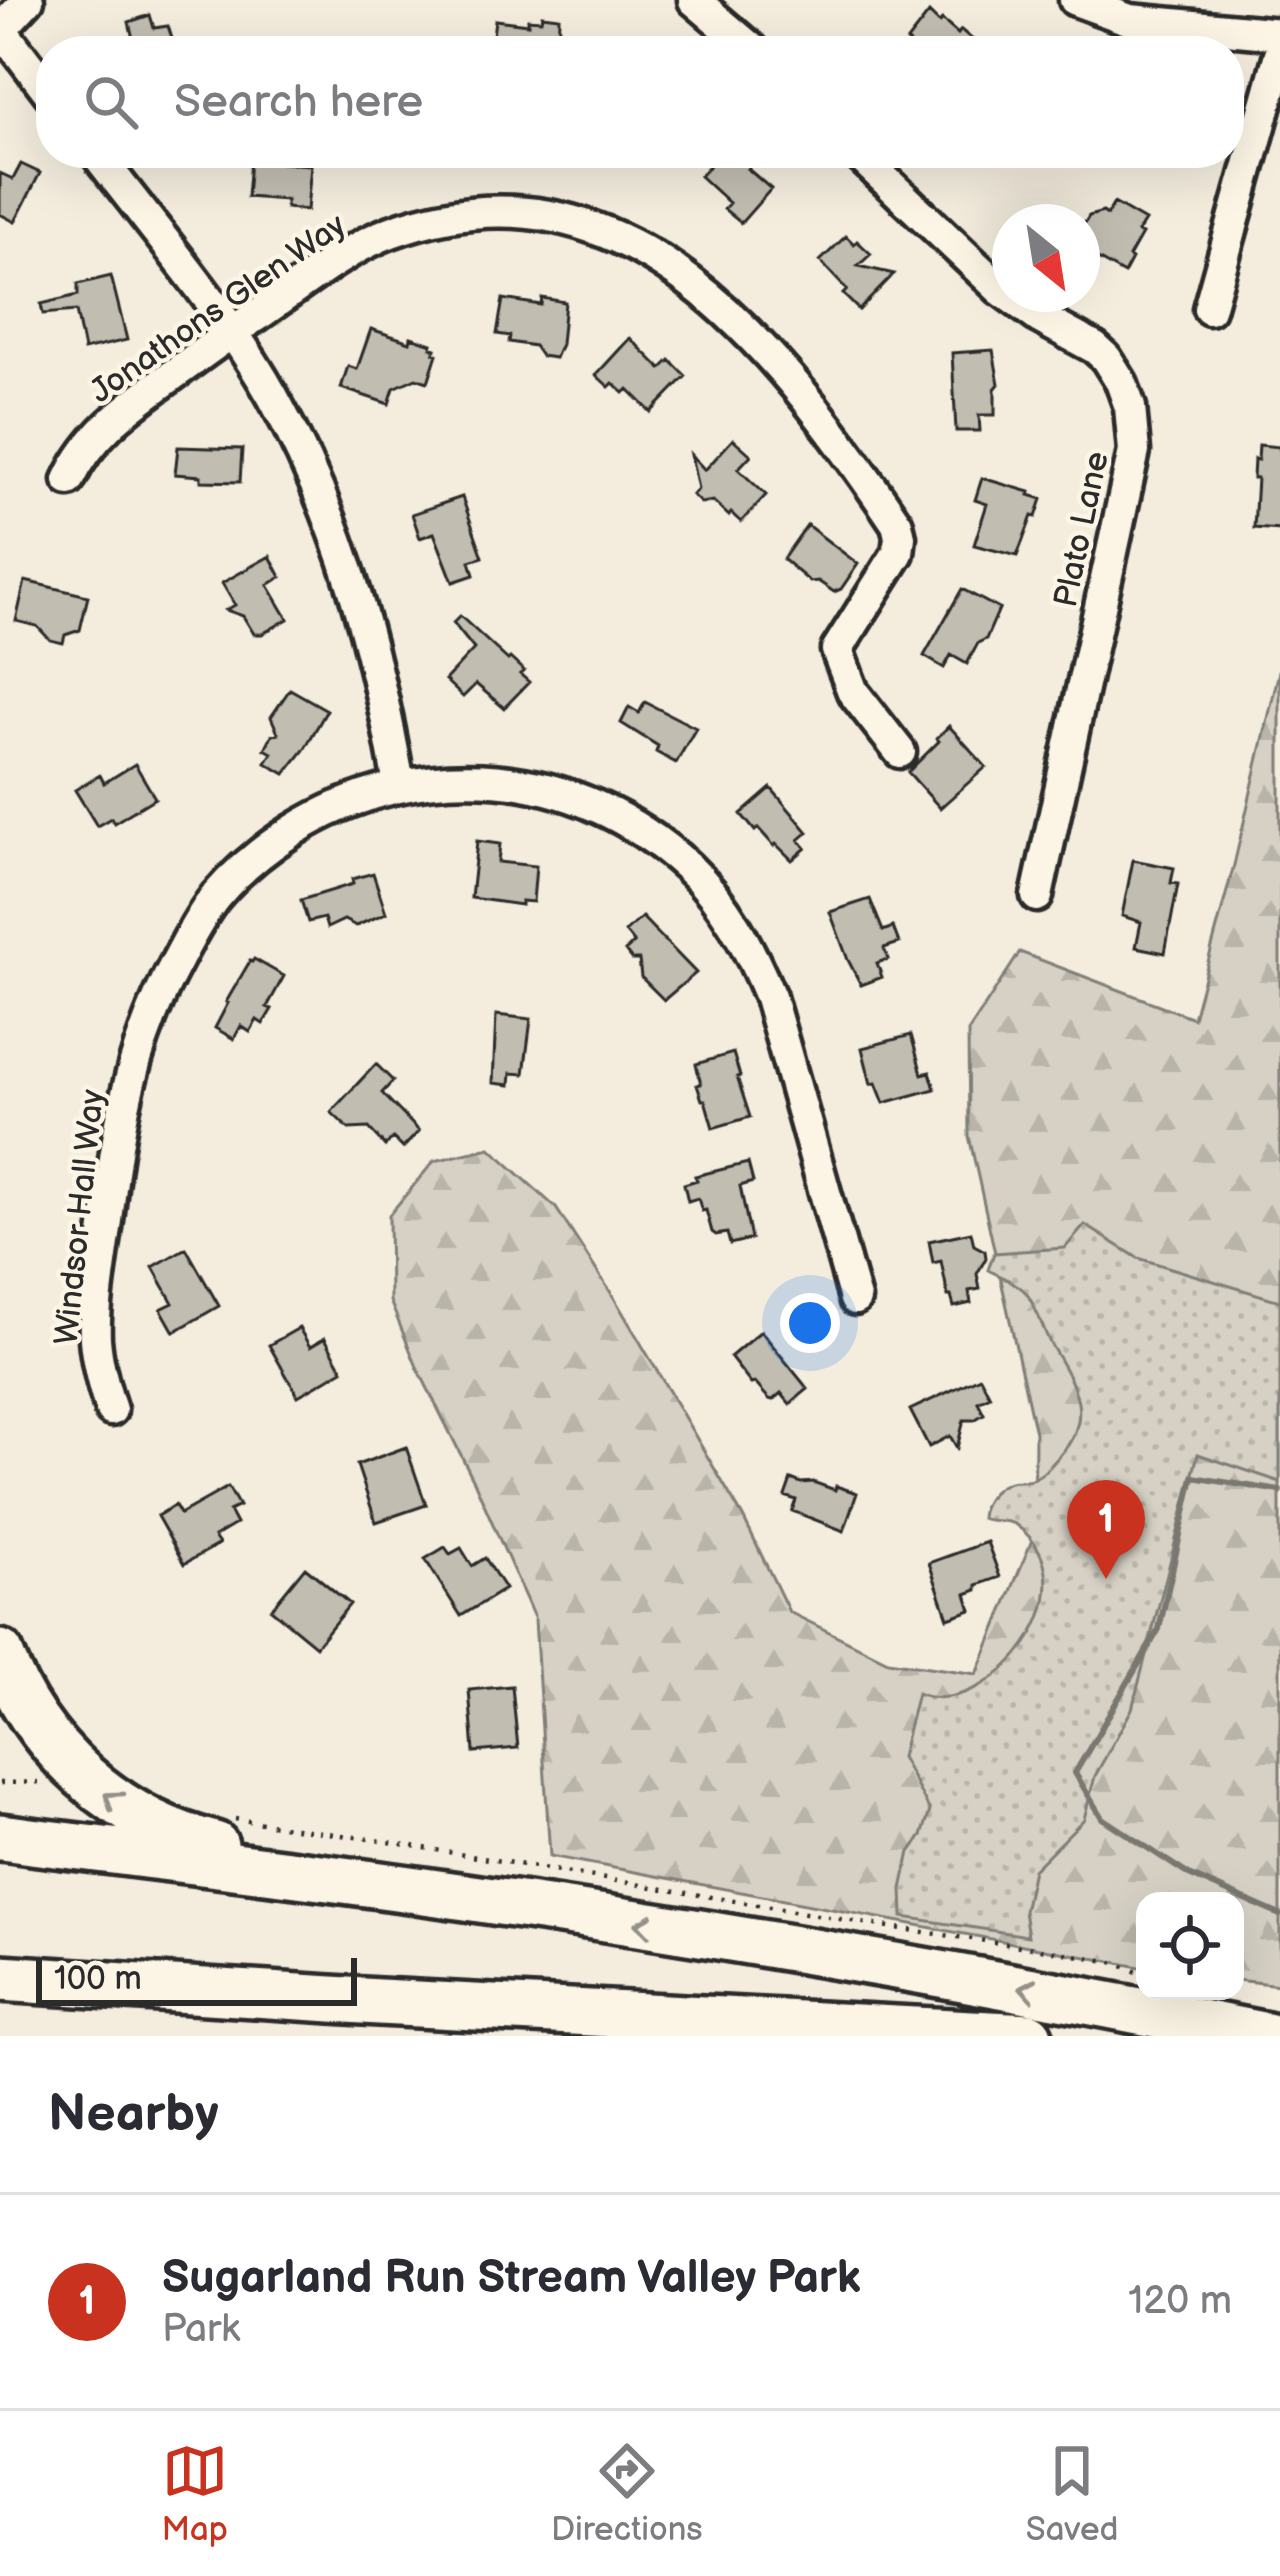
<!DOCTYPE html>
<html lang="en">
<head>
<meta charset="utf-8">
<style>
  body { margin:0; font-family:"Balsamiq Sans",sans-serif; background:#f7f7f7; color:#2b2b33 }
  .controls { position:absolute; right:36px; bottom:36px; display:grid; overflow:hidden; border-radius:24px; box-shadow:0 12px 48px #0002 }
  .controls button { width:108px; height:108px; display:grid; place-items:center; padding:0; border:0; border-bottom:3px solid #e1e1e2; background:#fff; color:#2b2b33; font:60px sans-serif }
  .compass { position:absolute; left:992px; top:204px; width:108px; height:108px; border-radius:50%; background:#fff; box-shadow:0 12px 48px #0002; rotate:150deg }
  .scale { position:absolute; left:36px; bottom:30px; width:321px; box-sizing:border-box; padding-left:12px; border:6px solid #2b2b2b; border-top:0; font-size:33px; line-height:42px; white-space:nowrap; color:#2b2b2b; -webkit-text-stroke:9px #fcf5e5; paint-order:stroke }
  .you { position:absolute; left:810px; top:1323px; width:42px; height:42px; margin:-30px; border:9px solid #fff; border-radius:50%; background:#1a73e8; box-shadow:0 0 0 18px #1a73e833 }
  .badge { display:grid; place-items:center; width:78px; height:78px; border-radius:50%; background:#c8321e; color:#fff; font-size:39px; font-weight:700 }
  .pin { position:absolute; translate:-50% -99px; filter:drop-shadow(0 3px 6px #0008) }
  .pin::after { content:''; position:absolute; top:63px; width:42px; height:36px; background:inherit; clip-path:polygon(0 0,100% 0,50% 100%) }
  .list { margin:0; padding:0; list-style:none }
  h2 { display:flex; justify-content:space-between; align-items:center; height:156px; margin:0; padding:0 48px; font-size:51px }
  h2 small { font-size:39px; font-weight:400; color:#7c7c81 }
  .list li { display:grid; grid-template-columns:78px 1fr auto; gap:36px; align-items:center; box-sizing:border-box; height:216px; padding:0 48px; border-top:3px solid #e1e1e2 }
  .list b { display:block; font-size:45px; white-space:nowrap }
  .list p { margin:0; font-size:39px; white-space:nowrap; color:#7c7c81 }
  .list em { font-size:39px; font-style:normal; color:#7c7c81 }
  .icon { flex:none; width:66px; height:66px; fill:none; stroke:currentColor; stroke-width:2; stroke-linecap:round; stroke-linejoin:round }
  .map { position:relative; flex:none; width:1280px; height:2036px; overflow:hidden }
  .search { position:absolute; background:#fff; box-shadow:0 12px 48px #0002; left:36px; right:36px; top:36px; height:132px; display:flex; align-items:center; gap:30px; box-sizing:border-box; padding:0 42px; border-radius:48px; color:#7c7c81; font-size:45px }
  .sheet { height:372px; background:#fff }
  nav { display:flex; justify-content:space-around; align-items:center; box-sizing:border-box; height:168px; border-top:3px solid #e1e1e2; background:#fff; font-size:33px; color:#7c7c81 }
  nav a { display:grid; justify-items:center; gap:6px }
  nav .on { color:#c8321e }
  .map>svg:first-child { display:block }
  .forest { fill:url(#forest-firs); stroke:#807e78; stroke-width:3 }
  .park { fill:url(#park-dots); stroke:#807e78; stroke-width:3 }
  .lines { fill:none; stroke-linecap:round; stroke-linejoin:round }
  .stream { stroke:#7a7771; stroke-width:6 }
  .building { fill:#c2bdb1; stroke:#2b2b2b; stroke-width:3 }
  .minor-casing { stroke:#2b2b2b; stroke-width:39 }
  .highway-casing { stroke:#2b2b2b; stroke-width:54 }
  .path { stroke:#2b2b2b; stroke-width:4.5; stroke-dasharray:3 9; stroke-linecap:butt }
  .minor { stroke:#fcf5e5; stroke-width:30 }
  .highway { stroke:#fcf5e5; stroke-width:45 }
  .oneway { stroke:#949088 }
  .labels { text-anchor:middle; stroke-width:9; stroke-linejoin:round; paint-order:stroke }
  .street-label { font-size:33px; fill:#2b2b2b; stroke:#fcf5e5 }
</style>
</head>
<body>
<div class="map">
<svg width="1280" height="2036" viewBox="0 0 1280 2036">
  <defs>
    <pattern id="forest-firs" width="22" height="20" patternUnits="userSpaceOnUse" patternTransform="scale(3)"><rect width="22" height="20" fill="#d6d1c4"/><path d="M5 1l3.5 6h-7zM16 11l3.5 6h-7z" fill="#b8b4a9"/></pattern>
    <pattern id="park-dots" width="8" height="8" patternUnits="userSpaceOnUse" patternTransform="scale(3)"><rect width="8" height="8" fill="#d6d1c4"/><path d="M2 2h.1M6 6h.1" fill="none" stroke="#b8b4a9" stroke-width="1.8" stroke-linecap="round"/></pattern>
  </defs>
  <rect width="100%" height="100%" fill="#f4edde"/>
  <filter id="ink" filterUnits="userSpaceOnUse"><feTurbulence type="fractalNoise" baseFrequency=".00833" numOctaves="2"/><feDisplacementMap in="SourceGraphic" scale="24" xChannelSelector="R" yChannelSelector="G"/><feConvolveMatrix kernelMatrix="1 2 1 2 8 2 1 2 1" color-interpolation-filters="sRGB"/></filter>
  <g filter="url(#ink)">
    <path class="forest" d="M1280,667V1985L1235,1980V1901H1145V1968L550,1856L535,1620L474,1481L417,1367L390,1301L389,1215L434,1161L490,1148L556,1208L613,1296L743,1517L789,1612L888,1661L977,1674L1034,1535L1035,1433L969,1136L968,1032L1020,952L1193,1018L1234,865Z"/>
    <path class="park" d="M1085,1225L1138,1258L1280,1301V1482L1198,1454L1132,1709L1095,1776L1084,1819L1033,1870L1024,1911L1028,1936L903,1917L902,1889L910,1852L922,1836L930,1811L901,1757L917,1693C988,1724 1102,1588 1016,1525C1006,1518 992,1523 981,1518C982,1503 992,1489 1007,1483C1015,1479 1026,1483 1034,1479C1045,1474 1053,1463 1061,1454C1095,1415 1074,1384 1051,1345C1043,1329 1037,1309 1027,1294C1020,1284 1000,1276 988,1270L994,1253L1065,1248Z"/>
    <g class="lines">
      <path class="stream" d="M1280,1491L1193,1477L1159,1629L1075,1773L1102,1818L1189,1875L1280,1915"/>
    </g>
    <path class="building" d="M929,13L939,23L942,20L958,34L961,30L986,51H918L907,41Z
      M150,15L154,28L168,26L176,51H136L129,22Z
      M542,15L559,17L558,51H491L495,20L528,24V19L541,20Z
      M721,153H736L751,165L748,169L771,189L741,223L724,209L729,203L700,176Z
      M263,157L283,158L282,163L311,165L307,210L286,208V200L247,197L250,160L263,161Z
      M21,164L40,173L15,222L0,214V173L13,179Z
      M1114,203L1145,221L1138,232L1142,234L1129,257L1132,259L1124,274L1082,250L1083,226L1089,216L1103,212L1107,215Z
      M846,236L854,244L857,241L871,254L858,266L894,274L859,310L843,294L847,290L820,261Z
      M111,276L127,340L84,350L76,311L43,314L41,304L78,295V284Z
      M542,298L565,302L561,344L555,358L541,356L534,346L509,342L510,336L497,334L503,299L541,305Z
      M371,329L410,342L411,337L432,344L431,347L436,349L434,353L437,354L428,382L416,378L394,388L389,404L341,388L348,366L357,369Z
      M630,338L661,369L670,360L686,376L651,412L628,389L624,393L613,383L609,387L596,375Z
      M993,350L999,384L995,389V415H979L980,431H956L952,353Z
      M733,439L751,455L738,469L766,495L741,522L731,513L729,516L713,501L701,503L692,495L698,489L691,455L705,470Z
      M1259,445L1280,447V530L1254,528L1257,478H1253L1254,459L1258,460Z
      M178,447L242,449L240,482L201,481V476L175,474Z
      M982,478L1030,492L1029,495L1042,499L1036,517L1032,516L1017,556L974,545L987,504L975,500Z
      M462,497L483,557L470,561L474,575L453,582L434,533L420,538L412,514Z
      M807,525L858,564L841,589L834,592L818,581L810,582L783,559Z
      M270,556L281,577L268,585L288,619L262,634H254L243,616L226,610L235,605L222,583Z
      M25,581L88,596L80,630L65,635L63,643L50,640L37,626L16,621Z
      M962,589L999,609L986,639L978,643L967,664L951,655L944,668L924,656Z
      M460,616L508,660L510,658L524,671L520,674L529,682L504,708L476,684L463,697L445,680L474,649L453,623Z
      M290,689L327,710L304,750L285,774L266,763L272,753L265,749L272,735L278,733L271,717Z
      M645,702L696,728L676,763L656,752L658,746L621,723L629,707L639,713Z
      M949,726L986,767L940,808L908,772L939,741L937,738Z
      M135,764L155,798L114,823L111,818L97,826L75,790L100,775L104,783Z
      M771,788L808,832L799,840L806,848L792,860L776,844L774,846L758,828L755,831L741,814Z
      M477,841L500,844L498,862L536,866L533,902L521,901V905L471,898Z
      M1133,860L1174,868L1171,883L1178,884L1165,953L1136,947L1141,922L1122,916Z
      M373,873L386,913L356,926L344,920L327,928L324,918L308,922L301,900L353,884L352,879Z
      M870,899L883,931L893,927L899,943L884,948L888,959L877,963L882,977L861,985L848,960L830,912Z
      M642,917L696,973L664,1000L641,977L639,960H632L625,951L634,943L625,932Z
      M254,959L284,976L267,1007L272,1009L263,1024L257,1020L250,1032L241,1026L234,1039L215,1028L228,1003L226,1002L250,961L252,962Z
      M496,1015L531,1019L524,1074L511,1073L510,1085L493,1083Z
      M911,1035L922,1074L930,1072L935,1089L884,1103L876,1083L871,1084L862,1048Z
      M733,1053L740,1076L737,1077L750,1117L713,1128L705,1100H702L697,1085L701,1084L696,1064Z
      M376,1064L393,1081L382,1093L419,1131L403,1148L393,1138L385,1146L369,1128L349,1129L331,1112Z
      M748,1163L753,1182L740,1186L751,1239L730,1244L727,1233L716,1235L712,1232L706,1210L702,1211L698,1198L688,1201L684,1184L697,1180L695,1176Z
      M971,1232L974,1245L985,1251L986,1258L977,1274L980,1289L969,1291L971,1303L954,1307L951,1296H948L941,1261L933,1263L929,1241Z
      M186,1248L219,1306L174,1332L161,1309L173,1303L153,1267Z
      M299,1328L310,1347L325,1338L343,1370L298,1396L269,1345Z
      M761,1331L808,1389L790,1404L781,1393L773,1400L769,1399L755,1383L751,1384L730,1357Z
      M980,1377L990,1396L978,1402L984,1414L974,1420H964L957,1448L950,1436L929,1447L910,1410Z
      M406,1447L426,1505L376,1522L357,1465Z
      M791,1479L801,1483L813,1482L835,1490L836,1486L857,1493L844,1531L792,1511L796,1500L785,1496Z
      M228,1487L239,1506L229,1511L236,1524L214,1537L219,1544L184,1564L157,1516L175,1505L180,1514Z
      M987,1542L1000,1577L977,1585V1590L966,1594L971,1610L948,1618L929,1563Z
      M445,1547L450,1554L461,1548L472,1566L485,1558L505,1589L461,1616L425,1559Z
      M305,1567L350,1604L316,1646L271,1609Z
      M512,1686L518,1748L474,1752L469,1690Z"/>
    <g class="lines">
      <defs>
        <path id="minor" d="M694,0L754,51
          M1075,0L1130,20L1280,34
          M0,28L51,95
          M0,30L28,0
          M96,153C156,232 224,310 273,397C340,517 376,650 399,785
          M857,153L1000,289L1040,318L1095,348L1106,358L1121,382L1130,407L1134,451L1037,896
          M1209,309L1280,54
          M69,480C91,433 129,407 170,377C199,356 228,334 259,314C300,286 343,250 391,232C627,145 781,352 897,524L900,537L898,553L837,650L853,692L900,752
          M111,1410C103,1386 97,1364 95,1339C93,1303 104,1249 108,1212C119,1117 132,1044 178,959C189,938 201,915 216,896C237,871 264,849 292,831C420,751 576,764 688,867C726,903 750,949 770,997L855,1299"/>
        <path id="highway" d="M0,1653C36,1749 116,1821 215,1845
          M0,1837C141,1855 283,1871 424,1891C706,1931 987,1980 1267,2036
          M0,1978L379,2002L1029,2036"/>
      </defs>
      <use href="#minor" class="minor-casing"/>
      <use href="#highway" class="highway-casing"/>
      <path class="path" d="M0,1783L44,1782
        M235,1819L395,1843L869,1924L1054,1951L1112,1962L1145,1975"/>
      <use href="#minor" class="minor"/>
      <use href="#highway" class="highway"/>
    </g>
    <defs><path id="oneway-chevron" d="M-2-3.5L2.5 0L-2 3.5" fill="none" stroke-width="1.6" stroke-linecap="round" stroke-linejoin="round" transform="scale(3)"/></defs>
    <g class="oneway">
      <use href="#oneway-chevron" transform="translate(112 1799) rotate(-145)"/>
      <use href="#oneway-chevron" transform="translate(644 1925) rotate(-171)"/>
      <use href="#oneway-chevron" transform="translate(1028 1989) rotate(-170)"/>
    </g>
  </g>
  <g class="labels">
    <g class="street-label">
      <text transform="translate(217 307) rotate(-35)" y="12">Jonathons Glen Way</text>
      <text transform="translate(1080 529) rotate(-78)" y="12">Plato Lane</text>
      <text transform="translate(78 1217) rotate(-84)" y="12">Windsor Hall Way</text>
    </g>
  </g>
</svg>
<div class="controls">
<button><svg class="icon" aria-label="locate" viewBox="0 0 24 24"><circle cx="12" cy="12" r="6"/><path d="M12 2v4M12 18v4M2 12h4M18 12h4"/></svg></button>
</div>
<svg class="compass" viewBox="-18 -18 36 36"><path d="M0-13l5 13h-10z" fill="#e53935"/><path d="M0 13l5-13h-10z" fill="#7c7c81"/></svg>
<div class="scale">100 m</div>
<div class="you"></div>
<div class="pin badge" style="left:1106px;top:1579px">1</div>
<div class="search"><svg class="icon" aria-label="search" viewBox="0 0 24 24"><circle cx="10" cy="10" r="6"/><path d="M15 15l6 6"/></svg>Search here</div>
</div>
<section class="sheet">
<h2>Nearby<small></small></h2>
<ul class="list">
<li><span class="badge">1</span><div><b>Sugarland Run Stream Valley Park</b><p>Park</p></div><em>120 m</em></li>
</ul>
</section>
<nav>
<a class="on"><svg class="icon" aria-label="map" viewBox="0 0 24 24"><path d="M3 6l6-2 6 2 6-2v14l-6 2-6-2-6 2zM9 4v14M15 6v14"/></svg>Map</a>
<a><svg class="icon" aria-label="directions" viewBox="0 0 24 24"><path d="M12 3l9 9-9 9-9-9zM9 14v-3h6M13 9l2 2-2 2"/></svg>Directions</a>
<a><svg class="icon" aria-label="saved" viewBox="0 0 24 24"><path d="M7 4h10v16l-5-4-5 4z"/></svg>Saved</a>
</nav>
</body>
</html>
